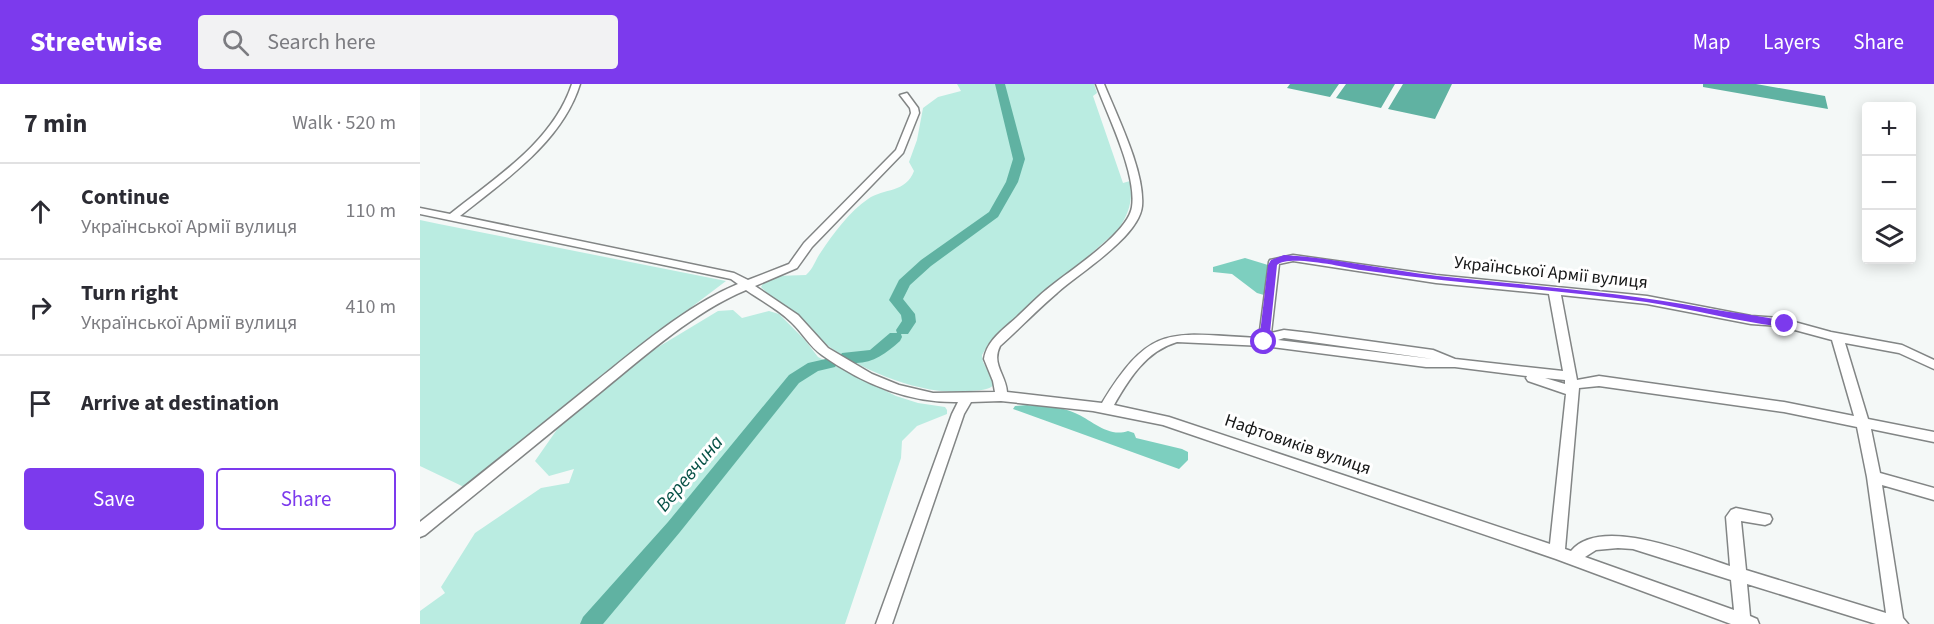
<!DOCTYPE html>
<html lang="en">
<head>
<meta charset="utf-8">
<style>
  body { margin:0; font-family:"Source Sans 3",sans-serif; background:#f2f2f3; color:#2b2b33 }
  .controls { position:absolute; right:18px; top:18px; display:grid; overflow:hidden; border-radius:6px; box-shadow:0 3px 15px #0003 }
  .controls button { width:54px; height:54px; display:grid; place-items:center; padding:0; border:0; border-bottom:2px solid #e1e1e2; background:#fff; color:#2b2b33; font:30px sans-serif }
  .stop { position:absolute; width:18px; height:18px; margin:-14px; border:4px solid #7c3aed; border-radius:50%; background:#fff }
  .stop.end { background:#7c3aed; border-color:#fff; box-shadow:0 2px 6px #0008 }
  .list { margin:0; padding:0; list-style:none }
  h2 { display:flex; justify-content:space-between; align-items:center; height:78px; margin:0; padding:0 24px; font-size:26px }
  h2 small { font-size:20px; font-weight:400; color:#7c7c81 }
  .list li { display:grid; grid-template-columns:39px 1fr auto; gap:18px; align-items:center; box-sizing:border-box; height:96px; padding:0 24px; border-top:2px solid #e1e1e2 }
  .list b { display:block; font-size:22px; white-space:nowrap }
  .list p { margin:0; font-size:20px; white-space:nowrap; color:#7c7c81 }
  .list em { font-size:20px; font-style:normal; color:#7c7c81 }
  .actions { display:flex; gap:12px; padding:18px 24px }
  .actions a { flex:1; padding:14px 0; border:2px solid #7c3aed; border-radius:6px; text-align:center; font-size:21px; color:#7c3aed }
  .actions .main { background:#7c3aed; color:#fff }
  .icon { flex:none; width:33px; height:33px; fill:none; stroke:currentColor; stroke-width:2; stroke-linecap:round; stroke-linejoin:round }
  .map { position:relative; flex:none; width:1514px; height:540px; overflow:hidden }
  header { display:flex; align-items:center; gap:36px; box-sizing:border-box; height:84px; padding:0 30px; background:#7c3aed; color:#fff }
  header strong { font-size:28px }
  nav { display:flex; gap:33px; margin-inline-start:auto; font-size:21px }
  .search { width:420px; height:54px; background:#f2f2f3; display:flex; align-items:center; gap:15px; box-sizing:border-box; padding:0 21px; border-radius:6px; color:#7c7c81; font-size:22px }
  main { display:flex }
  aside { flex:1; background:#fff }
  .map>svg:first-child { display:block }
  .green { fill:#baece1 }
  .forest { fill:#7dcfbf }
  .water { fill:#60b2a2 }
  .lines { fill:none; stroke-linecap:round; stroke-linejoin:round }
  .river { fill:#60b2a2; fill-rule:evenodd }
  .minor-casing { stroke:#828585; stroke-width:3 }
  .minor { fill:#fff; fill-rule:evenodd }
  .route { fill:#7c3aed }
  .labels { text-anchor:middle; stroke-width:6; stroke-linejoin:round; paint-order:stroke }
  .street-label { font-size:18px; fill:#161717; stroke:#fff }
  .water-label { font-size:20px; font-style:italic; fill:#085247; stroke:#fff }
</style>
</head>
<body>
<header>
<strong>Streetwise</strong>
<div class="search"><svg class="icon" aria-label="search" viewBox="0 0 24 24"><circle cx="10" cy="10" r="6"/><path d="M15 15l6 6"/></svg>Search here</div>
<nav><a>Map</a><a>Layers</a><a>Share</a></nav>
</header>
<main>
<aside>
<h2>7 min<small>Walk · 520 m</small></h2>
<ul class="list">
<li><svg class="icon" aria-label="ahead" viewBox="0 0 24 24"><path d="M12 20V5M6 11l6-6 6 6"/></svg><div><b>Continue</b><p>Української Армії вулиця</p></div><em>110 m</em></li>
<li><svg class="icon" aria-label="right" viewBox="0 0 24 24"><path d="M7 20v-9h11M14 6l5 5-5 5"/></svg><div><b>Turn right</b><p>Української Армії вулиця</p></div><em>410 m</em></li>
<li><svg class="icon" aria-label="arrive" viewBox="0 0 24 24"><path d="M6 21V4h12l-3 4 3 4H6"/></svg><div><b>Arrive at destination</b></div></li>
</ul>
<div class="actions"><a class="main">Save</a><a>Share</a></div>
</aside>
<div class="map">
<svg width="1514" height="540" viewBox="0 0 1514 540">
  <rect width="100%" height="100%" fill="#f4f8f7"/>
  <path class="green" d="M537,0H674L677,9L673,12L703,99L710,97C713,117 709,129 698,146L569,259L562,271L563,278L575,300C568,307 559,306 549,307C504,313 439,286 403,258C394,252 389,242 381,234C369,223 353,216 341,203L345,196L356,192L386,191C394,184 395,176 401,168C413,150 430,127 448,115C464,104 486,109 494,87L489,78L497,56L503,24L518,13L541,7Z
    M0,136L19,140L306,197L183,290L44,403L0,382Z
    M313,226L322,234L349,227L359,230L385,256L398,273L476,312L498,319L525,323L527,326V330L497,342L482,357L481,374L425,540H0V527L25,509L21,503L55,449L121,404L149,399L154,385L129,392L115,377L145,334L225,271L298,227Z"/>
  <path class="forest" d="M825,174L848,181L844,211L837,209L812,190L793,188V183Z
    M607,321C621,323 641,322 655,329C672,336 688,354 708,347L714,349L716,354L762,365L768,368V376L759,385L593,325L595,322Z"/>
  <path class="water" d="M870,0H919L910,13L867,4Z
    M926,0H975L961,24L916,14Z
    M983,0H1032L1015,35L968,25Z
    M1283,0H1336L1405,12L1408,25L1283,3Z"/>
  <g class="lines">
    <path class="river" d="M575,0H585L605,75L598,98L578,133L511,182L490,201L483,215L495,230L496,238L488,250H481L482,253L480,257C463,272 447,284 422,277L419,273L422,269L450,266L470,249H477L476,246L482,237L481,231L469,216L479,196L501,176L569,128L586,98L593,75Z
      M410,274L415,275L418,279L415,283L398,287L379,299L260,448L183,540H160L163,533L248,438L369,291L388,279Z"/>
    <defs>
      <path id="minor" d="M152,0H160C142,58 85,96 40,132L314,189L328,196L369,180L384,159L476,66L491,29L490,24L480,11L487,9L498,24L499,29L483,69L392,163L377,184L335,202L378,231L408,264L452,290L479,301L513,309L575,308L573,297L564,275C567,256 584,245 597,233C609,222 619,211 631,202C652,185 708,149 712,123C717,90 688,32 676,0H684C697,32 725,88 722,122C719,153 659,189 637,209C617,226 599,245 580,262C571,280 586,291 587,308L682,319C732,237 751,250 839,254L849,178L850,176L873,171L1016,191L1227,212L1331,232L1360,234L1411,248L1482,261L1514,276V285L1479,269L1425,259L1448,335L1514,348V358L1451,345L1460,389L1514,404V416L1462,401L1483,534L1488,540H1456L1327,500L1330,532L1337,535L1339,540H1311L1136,475L743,341L673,327L581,317L551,318L544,330L472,540H456L532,330L538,318C488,319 443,300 402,271C390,263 382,248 371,238C358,225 340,216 326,206C275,227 226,271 183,306C124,354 64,403 5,451L0,453V438C58,392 117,345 175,298C219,263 266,222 318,200L311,195L0,130V124L30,130C75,94 133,58 152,0ZM873,177L1016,199L1129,210L1143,287L1035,275L1013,266L890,249L864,246L851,249L859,180ZM1141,211L1227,220L1331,240L1360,242L1412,256L1434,332L1364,318L1179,292L1157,296ZM864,254L1013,275L858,256ZM757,258L844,262L1006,283H1035L1107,292L1106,294L1108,297L1146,310L1130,460L749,333L694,321C709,295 726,267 757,258ZM1125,294L1145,296V300ZM1179,302L1364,328L1437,343L1447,393L1466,529L1326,486L1321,437L1345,441L1350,439L1352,435L1350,431L1316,424L1311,426L1306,433L1310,482C1272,470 1181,431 1151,467L1145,465L1159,304ZM1198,464L1213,465L1311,496L1314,526L1165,473L1176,466Z"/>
    </defs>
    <use href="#minor" class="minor-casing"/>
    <use href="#minor" class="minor"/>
  </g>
  <path class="route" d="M864,171C916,174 966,186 1018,192C1107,202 1197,207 1285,224C1299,227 1363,234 1370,240L1365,243C1318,238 1273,225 1226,218C1131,205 1036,200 941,186C924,183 868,170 857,181L849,258L844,261L839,258L848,181L851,176Z"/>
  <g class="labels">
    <g class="street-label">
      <text transform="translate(1131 188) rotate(6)" y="6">Української Армії вулиця</text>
      <text transform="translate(878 360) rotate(19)" y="6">Нафтовиків вулиця</text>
    </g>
    <g class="water-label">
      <text transform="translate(269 389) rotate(-50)" y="7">Веревчина</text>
    </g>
  </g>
</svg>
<div class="controls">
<button>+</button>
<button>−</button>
<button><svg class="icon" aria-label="layers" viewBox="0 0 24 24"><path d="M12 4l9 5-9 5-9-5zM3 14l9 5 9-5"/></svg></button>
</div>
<div class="stop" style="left:844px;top:258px"></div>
<div class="stop end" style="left:1365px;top:240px"></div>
</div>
</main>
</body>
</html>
